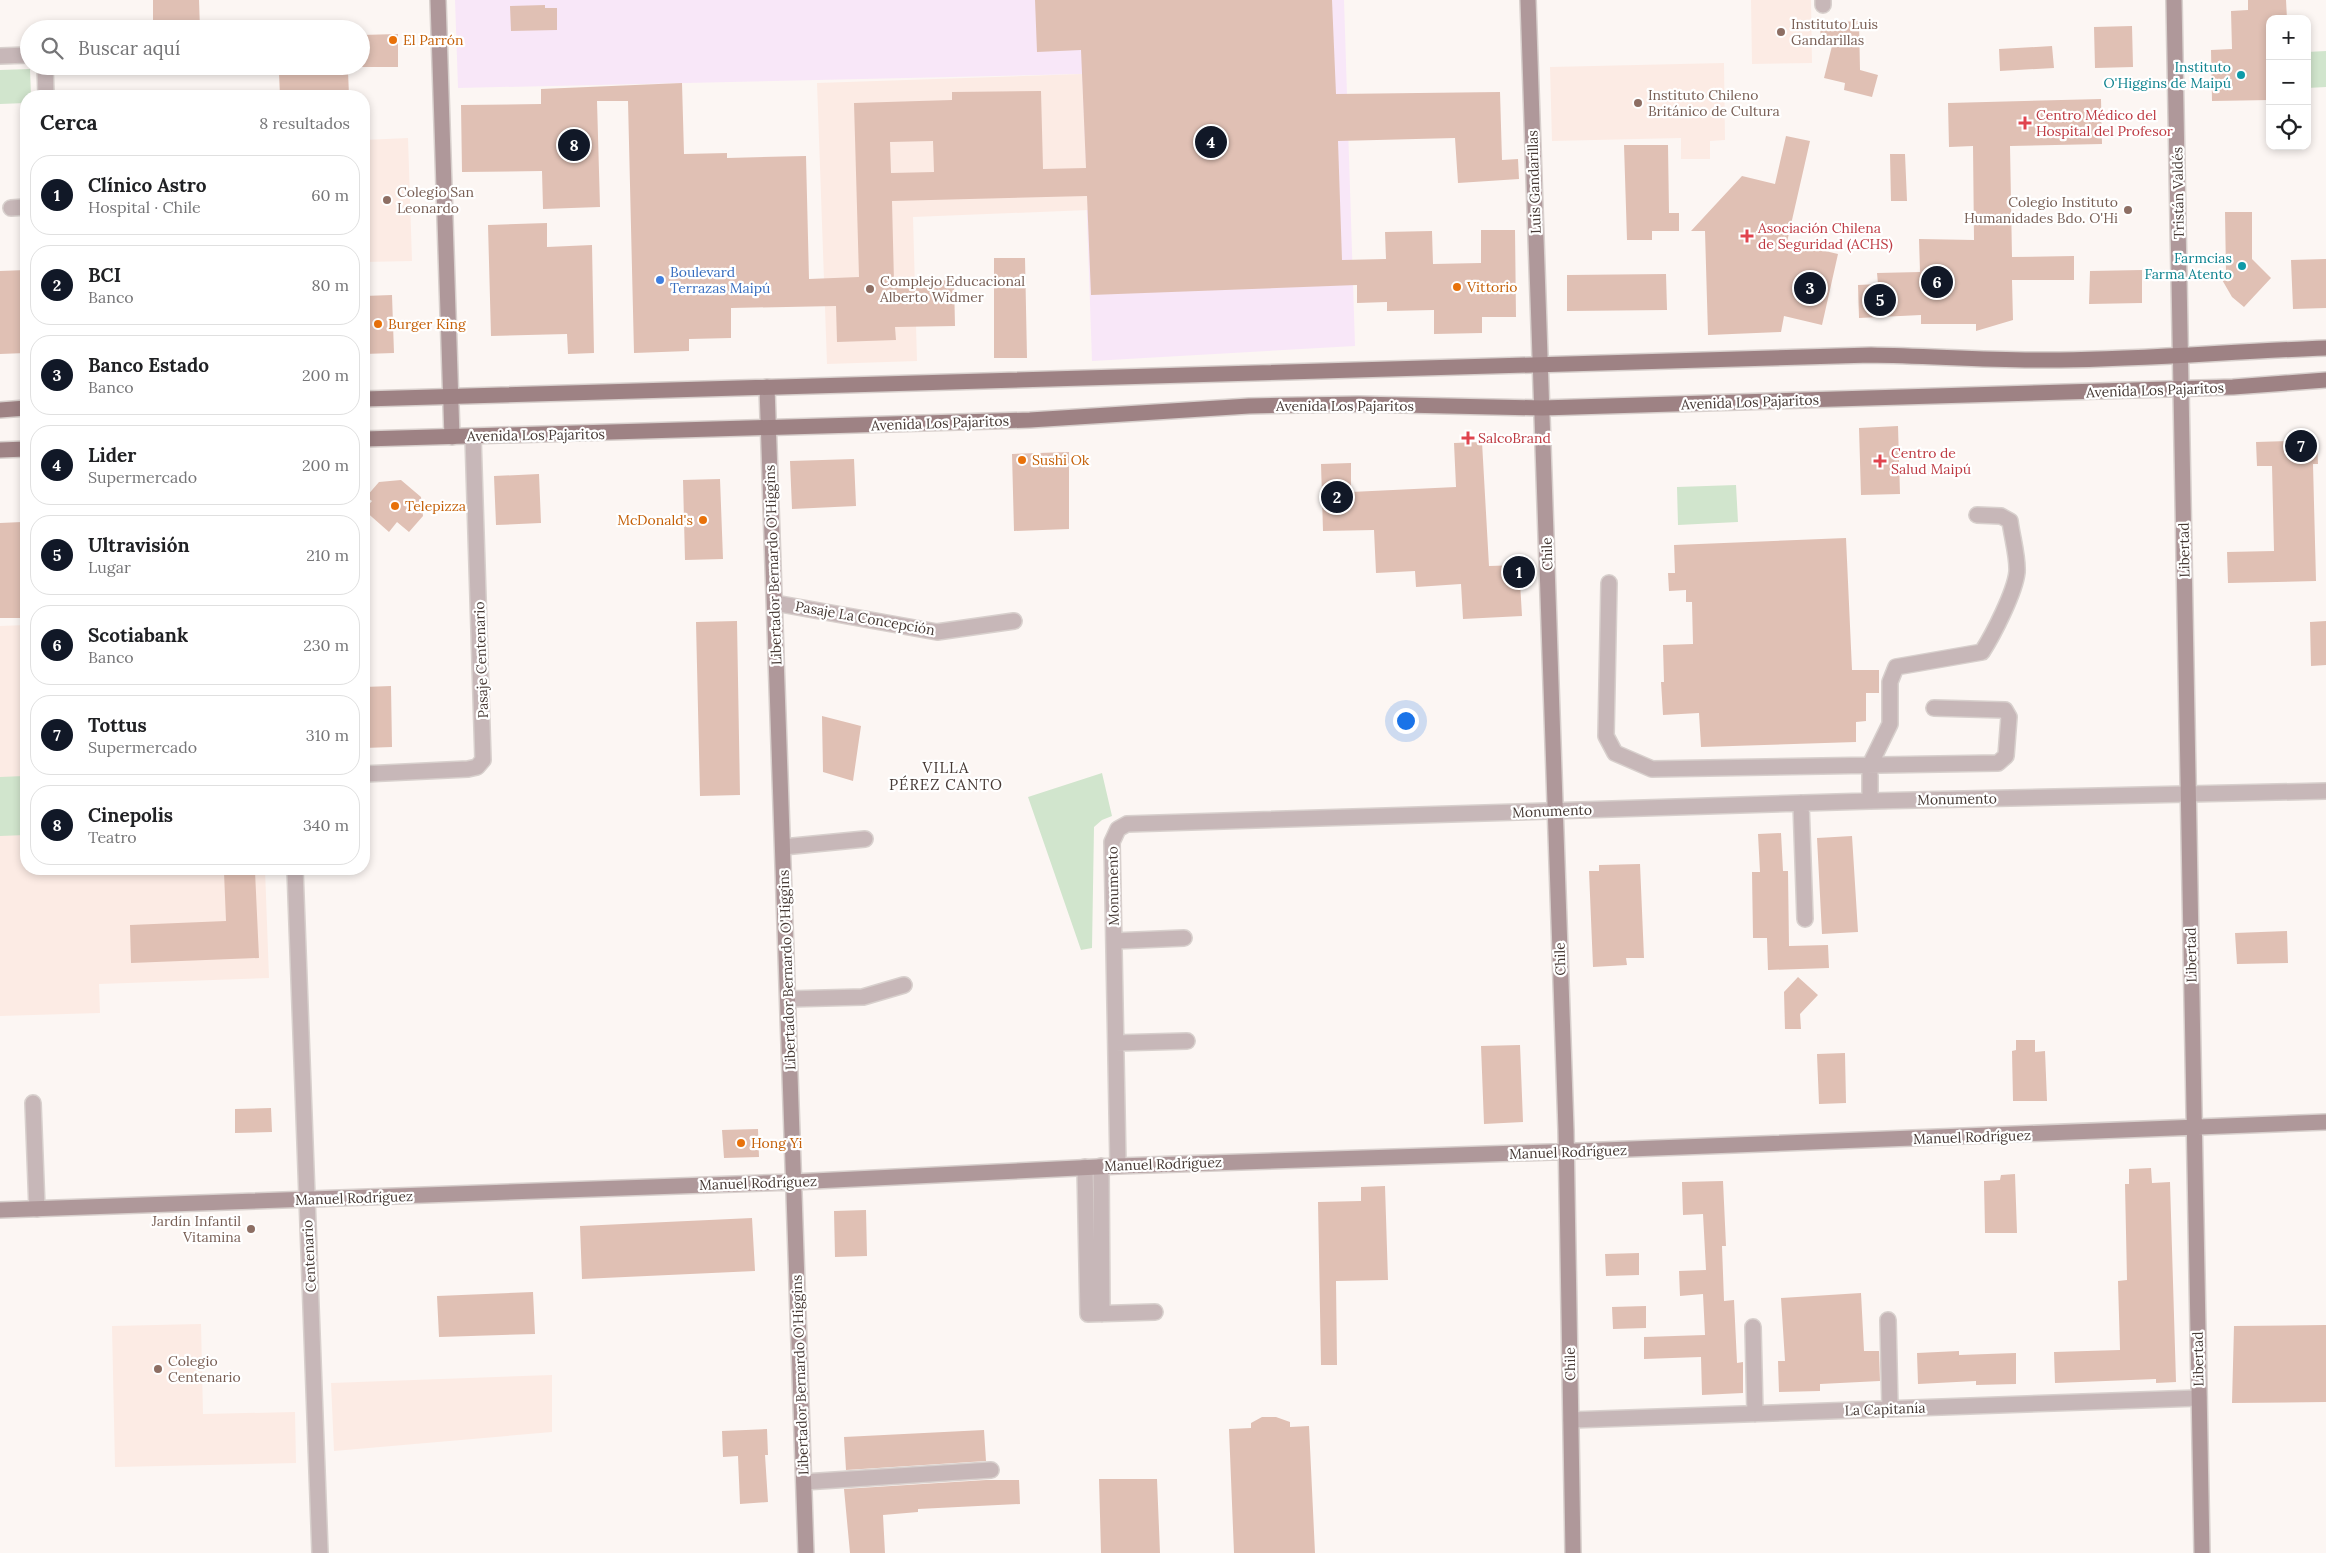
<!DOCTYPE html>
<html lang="es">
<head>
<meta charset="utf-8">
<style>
  body { margin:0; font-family:Lora,serif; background:#f2f2f2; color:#202124 }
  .controls { position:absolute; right:15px; top:15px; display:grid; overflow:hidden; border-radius:10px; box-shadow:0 2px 8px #0003 }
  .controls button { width:45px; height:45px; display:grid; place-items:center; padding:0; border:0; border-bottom:1px solid #e0e0e0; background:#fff; color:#202124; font:25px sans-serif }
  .you { position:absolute; left:1405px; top:720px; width:18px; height:18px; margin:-12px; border:4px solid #fff; border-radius:50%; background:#1a73e8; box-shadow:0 0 0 8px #1a73e833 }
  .badge { display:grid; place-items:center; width:32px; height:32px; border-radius:50%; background:#111827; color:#fff; font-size:16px; font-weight:700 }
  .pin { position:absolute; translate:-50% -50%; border:2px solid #fff; box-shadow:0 1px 5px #0006 }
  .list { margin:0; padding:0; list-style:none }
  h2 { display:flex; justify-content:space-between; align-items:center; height:65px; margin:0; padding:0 20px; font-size:21px }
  h2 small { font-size:16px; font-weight:400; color:#757577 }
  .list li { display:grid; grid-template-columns:32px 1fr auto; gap:15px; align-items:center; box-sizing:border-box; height:80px; margin:0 10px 10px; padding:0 10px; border:1px solid #e0e0e0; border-radius:20px }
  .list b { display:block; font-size:19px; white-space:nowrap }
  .list p { margin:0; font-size:16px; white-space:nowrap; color:#757577 }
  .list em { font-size:16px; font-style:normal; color:#757577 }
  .icon { flex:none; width:28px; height:28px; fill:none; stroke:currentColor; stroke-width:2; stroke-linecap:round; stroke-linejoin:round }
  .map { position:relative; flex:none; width:2326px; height:1553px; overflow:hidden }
  .search { position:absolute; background:#fff; box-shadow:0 2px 8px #0003; left:20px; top:20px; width:350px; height:55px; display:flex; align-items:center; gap:12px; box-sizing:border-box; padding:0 18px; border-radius:28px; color:#757577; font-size:19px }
  .panel { position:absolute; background:#fff; box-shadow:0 2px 8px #0003; left:20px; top:90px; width:350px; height:785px; border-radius:20px }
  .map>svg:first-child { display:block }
  .commercial { fill:#f8e7f8 }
  .built { fill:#fcebe4 }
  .green { fill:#d1e5cd }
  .building { fill:#e0c0b4; fill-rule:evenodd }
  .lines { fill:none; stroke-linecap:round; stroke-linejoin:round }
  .street-casing { stroke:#d8d0cd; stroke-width:18 }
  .secondary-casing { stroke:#d8d0cd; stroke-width:18 }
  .primary-casing { stroke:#d8d0cd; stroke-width:18 }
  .street { stroke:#c7b7b8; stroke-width:15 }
  .secondary { stroke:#af989a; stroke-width:15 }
  .primary { stroke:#9e8284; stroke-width:15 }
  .education-dot { fill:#8d6e63; stroke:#fff; stroke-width:2 }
  .food-dot { fill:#e8710a; stroke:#fff; stroke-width:2 }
  .culture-dot { fill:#0f9aa8; stroke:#fff; stroke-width:2 }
  .health-dot { fill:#e0444e; stroke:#fff; stroke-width:2 }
  .shop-dot { fill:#3f7fe0; stroke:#fff; stroke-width:2 }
  .labels { text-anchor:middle; stroke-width:4.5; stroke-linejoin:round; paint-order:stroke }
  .education-label { font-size:14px; fill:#785e54; stroke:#fff; text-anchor:start }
  .food-label { font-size:14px; fill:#c56008; stroke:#fff; text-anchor:start }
  .culture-label { font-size:14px; fill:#0d838f; stroke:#fff; text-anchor:end }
  .health-label { font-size:14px; fill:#be3a42; stroke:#fff; text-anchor:start }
  .street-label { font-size:14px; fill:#463934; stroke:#fff }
  .shop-label { font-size:14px; fill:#366cbe; stroke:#fff; text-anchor:start }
  .neighbourhood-label { font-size:15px; letter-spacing:1px; fill:#463934; stroke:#fff }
</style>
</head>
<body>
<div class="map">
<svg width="2326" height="1553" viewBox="0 0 2326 1553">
  <rect width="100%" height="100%" fill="#fcf6f3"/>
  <path class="commercial" d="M455,0H1344L1355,346L1092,361L1082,74L458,88Z"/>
  <path class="built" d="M1751,0H1811L1812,63L1752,64Z
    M1724,63L1725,140L1710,141V159H1681V138L1552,141L1550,67Z
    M1082,74L1088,210L913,217L917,361L827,364L817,83Z
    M408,138L412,261L364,262V140Z
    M26,625V869H265L269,978L99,984L100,1013L0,1016V626Z
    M201,1324L203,1414L295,1412L296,1463L115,1467L112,1326Z
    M552,1375V1432L334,1451L331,1383Z"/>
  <path class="green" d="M2326,51V87L2307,88V52Z
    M30,69L31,96H26V103L0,104V70Z
    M1736,485L1738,522L1678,525L1677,487Z
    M1102,773L1112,816L1102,820L1094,827L1092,948L1081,950L1028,797Z
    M24,776L26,835L0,836V777Z"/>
  <path class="building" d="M153,0H199L200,29H153Z
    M1035,0H1332L1336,94L1500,92L1502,160L1518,159L1519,179L1458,183L1455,138L1338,141L1342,260L1386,259L1385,232L1432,231L1433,264L1481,263V230H1515L1516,317H1482V333L1434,334V310L1387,311V302L1357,303V285L1091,295L1087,196L892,201L894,282L954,280L955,326L895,327L896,340L837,342L836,306L731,308V338L689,339V351L634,353L628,101H597L600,207L543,209L542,171L462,172L461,105L541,104V89L682,83L684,154L727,153V158L806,156L809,279L859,277L854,103L952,100V92L1041,91L1043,169L1086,168L1081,50L1037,52ZM933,141L934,172L891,173L890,142Z
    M2248,0H2286L2287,19H2270V100L2212,101L2211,50L2232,49L2231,11L2248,10Z
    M545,5V8H557V30L511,31L510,6Z
    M1859,21L1860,70L1878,75L1872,97L1844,90L1845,83L1824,78L1832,46L1821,47L1820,23Z
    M2132,26L2133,67L2095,68L2094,27Z
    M398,34V67H361V35Z
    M2052,46L2054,68L2000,71L1999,49Z
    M348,71L349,96H280L279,73Z
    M2101,99L2102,144L2010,146L2012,257L2074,256V280H2012L2013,320L1976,331V324H1921V315L1859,318L1858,285L1878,284L1877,273L1920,272L1919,239L1974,240L1973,146L1949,147L1948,103Z
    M1786,136L1810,141L1787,242L1838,254L1822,325L1784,316L1781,332L1708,335L1705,231H1691L1742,176L1775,184Z
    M1624,145H1668L1669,213H1679V231H1652V240H1627Z
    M1890,154H1905L1907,201H1891Z
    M2225,212H2252V259L2271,278L2244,307L2232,297L2221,278L2226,272Z
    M547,223V247L592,245L594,353L568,354L567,334L491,336L488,225Z
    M994,258H1025L1027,358H994Z
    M2326,259V308L2293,309L2291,260Z
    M26,270V353L0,354V271Z
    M2142,270V303L2089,304L2090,271Z
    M1666,274L1667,310L1567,311V275Z
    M392,295L394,353L364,354V296Z
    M1898,426L1900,494L1861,495L1859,428Z
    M2317,440L2318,464H2313L2316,581L2228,583L2227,552L2274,551L2272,466H2257L2256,442Z
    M1482,442L1489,566L1519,565L1522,616L1463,619L1461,584L1416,587L1415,571L1376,573L1374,530L1323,531L1321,464L1351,463V492L1456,487L1454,443Z
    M1069,452V529L1014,531L1012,454Z
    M854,459L856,506L792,509L790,461Z
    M539,474L541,523L496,525L494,476Z
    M720,479L723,559L685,560L683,480Z
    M401,480L421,497L423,516L409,532L397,522L389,532L364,510L372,501L366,497L379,482Z
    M22,522L25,618H0V523Z
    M1846,538L1852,670H1879V693H1866V721L1856,722V742L1701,747L1699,713L1663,715L1661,682H1664L1663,645L1693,644L1692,602H1686V590L1669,591L1668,573H1675L1674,545Z
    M737,621L740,795L700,796L696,622Z
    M2326,621V665L2311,666L2310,622Z
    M391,686L392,747L364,748V687Z
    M822,716L861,726L853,781L823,772Z
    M1781,833L1783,871H1788L1789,946L1828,945L1829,968L1768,970L1767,938H1753L1752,872H1760L1758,834Z
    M1852,836L1858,932L1822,934L1817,838Z
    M1640,864L1644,958H1626L1627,965L1593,967L1589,871H1599V865Z
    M255,871L259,958L131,963L130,925L226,921L224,872Z
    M2287,931L2288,963L2237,964L2235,933Z
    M1798,977L1818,995L1800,1014L1801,1029H1785L1784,992Z
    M2016,1040H2035V1052L2045,1051L2047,1101H2013L2012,1051L2016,1050Z
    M1520,1045L1523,1122L1484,1124L1481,1046Z
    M1845,1053L1846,1103L1819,1104L1817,1054Z
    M271,1108L272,1132L235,1133V1109Z
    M758,1129L759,1157L724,1158L722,1130Z
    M2151,1168L2152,1183L2170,1182L2176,1382L2156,1383V1379L2055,1383L2054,1352L2120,1350L2118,1281L2127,1280L2125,1184H2129V1169Z
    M2015,1174L2017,1233H1985L1984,1181L2000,1180L2001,1175Z
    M1723,1181L1726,1246H1722L1724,1301L1734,1300L1737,1363L1743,1362V1393L1702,1395L1701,1357L1644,1359V1337L1705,1335L1703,1294L1680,1296L1679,1271L1706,1270L1703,1214L1683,1215L1682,1182Z
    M1385,1186L1388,1280L1336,1281L1337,1365H1321L1318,1202L1361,1201V1187Z
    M866,1210L867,1256L835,1257L834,1211Z
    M752,1218L755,1271L582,1279L580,1226Z
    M1639,1253V1275L1606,1276L1605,1254Z
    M533,1292L535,1334L439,1337L437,1296Z
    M1861,1293L1864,1351H1879L1880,1381L1820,1384V1391L1779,1392L1778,1361H1785L1781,1298Z
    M1646,1306V1328L1613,1329L1612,1307Z
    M2326,1325V1402L2232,1403L2234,1326Z
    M1959,1351V1355L2016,1353V1384L1976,1385V1381L1918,1384L1917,1353Z
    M1262,1417H1276L1290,1422V1427L1309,1426L1315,1553H1234L1229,1429L1251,1428V1423Z
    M767,1429L768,1455H765L768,1502L740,1504L738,1456L723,1457L722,1431Z
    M984,1430L986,1461L846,1470L844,1437Z
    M1099,1479H1157L1160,1553H1101Z
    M986,1480H1019L1020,1504L918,1509V1512L883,1515L885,1553H850L844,1489Z"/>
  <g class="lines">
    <defs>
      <path id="street" d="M1823,0V5
        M0,56L29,55
        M45,66L46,96
        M11,208L26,207
        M1609,583L1606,736L1615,753L1652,769L1998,763L2006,756L2009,717L2005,710L1934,708
        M775,603L937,632L1014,621
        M364,774L468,769L477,767L483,760L473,436
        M1870,801V765L1890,724V682L1896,667L1982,652C1993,635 2015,592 2017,572C2018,557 2012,537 2010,521L2001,516L1977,515
        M1801,803L1805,919
        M783,847L865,839
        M295,869L320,1553
        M1114,941L1184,938
        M788,999L863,997L904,985
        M1116,1043L1187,1041
        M33,1103L37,1209
        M1101,1166L1102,1314
        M1118,1166L1112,842L1118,829L1127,824L1870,801L2326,791
        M1085,1167L1088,1314L1155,1312
        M1888,1320L1890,1409
        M1753,1327L1755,1414
        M1571,1420L2199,1398
        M804,1482L991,1470"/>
      <path id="secondary" d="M438,0L452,437
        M1528,0L1566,1130L1573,1553
        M2174,0L2202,1553
        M767,387L806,1553
        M0,1210L793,1182L1118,1166L1551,1152L2326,1122"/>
      <path id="primary" d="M364,399L1871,355C1934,356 1997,361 2060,360C2149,359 2237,351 2326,348
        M0,410L26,408
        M364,439L1030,420L1249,406L1358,404L1542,408L2233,387L2326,380
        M0,450L26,449"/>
    </defs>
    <use href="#street" class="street-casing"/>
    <use href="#secondary" class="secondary-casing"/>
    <use href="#primary" class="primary-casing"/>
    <use href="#street" class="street"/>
    <use href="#secondary" class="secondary"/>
    <use href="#primary" class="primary"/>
  </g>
  <g class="education-dot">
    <circle cx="1781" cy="32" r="5"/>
    <circle cx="1638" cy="103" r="5"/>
    <circle cx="387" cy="200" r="5"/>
    <circle cx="2128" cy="210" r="5"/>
    <circle cx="870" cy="289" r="5"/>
    <circle cx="251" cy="1229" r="5"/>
    <circle cx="158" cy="1369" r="5"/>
  </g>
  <g class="food-dot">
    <circle cx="393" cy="40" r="5"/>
    <circle cx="1457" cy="287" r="5"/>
    <circle cx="378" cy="324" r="5"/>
    <circle cx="1022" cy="460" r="5"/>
    <circle cx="395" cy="506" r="5"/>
    <circle cx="703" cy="520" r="5"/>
    <circle cx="741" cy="1143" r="5"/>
  </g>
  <g class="culture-dot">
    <circle cx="2241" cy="75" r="5"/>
    <circle cx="2242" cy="266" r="5"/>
  </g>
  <g class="health-dot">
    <path d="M2022.5 115.5h5v5h5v5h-5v5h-5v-5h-5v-5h5z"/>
    <path d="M1744.5 228.5h5v5h5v5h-5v5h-5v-5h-5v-5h5z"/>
    <path d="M1465.5 430.5h5v5h5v5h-5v5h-5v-5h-5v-5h5z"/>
    <path d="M1877.5 453.5h5v5h5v5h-5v5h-5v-5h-5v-5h5z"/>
  </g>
  <circle class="shop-dot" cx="660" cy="280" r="5"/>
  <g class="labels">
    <g class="education-label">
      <text x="1791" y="29">Instituto Luis<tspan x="1791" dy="16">Gandarillas</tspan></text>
      <text x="1648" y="100">Instituto Chileno<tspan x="1648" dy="16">Británico de Cultura</tspan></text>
      <text x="397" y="197">Colegio San<tspan x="397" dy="16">Leonardo</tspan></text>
      <text x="2118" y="207" text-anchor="end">Colegio Instituto<tspan x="2118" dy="16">Humanidades Bdo. O'Hi</tspan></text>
      <text x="880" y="286">Complejo Educacional<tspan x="880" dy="16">Alberto Widmer</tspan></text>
      <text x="241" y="1226" text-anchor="end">Jardín Infantil<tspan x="241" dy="16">Vitamina</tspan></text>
      <text x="168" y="1366">Colegio<tspan x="168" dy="16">Centenario</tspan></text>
    </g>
    <g class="food-label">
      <text x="403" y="45">El Parrón</text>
      <text x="1467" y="292">Vittorio</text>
      <text x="388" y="329">Burger King</text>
      <text x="1032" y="465">Sushi Ok</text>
      <text x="405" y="511">Telepizza</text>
      <text x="693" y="525" text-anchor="end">McDonald's</text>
      <text x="751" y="1148">Hong Yi</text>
    </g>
    <g class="culture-label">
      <text x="2231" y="72">Instituto<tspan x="2231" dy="16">O'Higgins de Maipú</tspan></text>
      <text x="2232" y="263">Farmcias<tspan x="2232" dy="16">Farma Atento</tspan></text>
    </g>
    <g class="health-label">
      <text x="2036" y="120">Centro Médico del<tspan x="2036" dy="16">Hospital del Profesor</tspan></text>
      <text x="1758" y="233">Asociación Chilena<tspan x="1758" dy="16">de Seguridad (ACHS)</tspan></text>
      <text x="1478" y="443">SalcoBrand</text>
      <text x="1891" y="458">Centro de<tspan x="1891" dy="16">Salud Maipú</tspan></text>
    </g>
    <g class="street-label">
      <text transform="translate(1534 182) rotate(-92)" y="5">Luis Gandarillas</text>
      <text transform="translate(2178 193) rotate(-91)" y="5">Tristán Valdés</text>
      <text transform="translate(2155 390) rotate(-2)" y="5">Avenida Los Pajaritos</text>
      <text transform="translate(1750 402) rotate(-2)" y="5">Avenida Los Pajaritos</text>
      <text x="1345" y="411">Avenida Los Pajaritos</text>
      <text transform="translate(940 423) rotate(-2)" y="5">Avenida Los Pajaritos</text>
      <text transform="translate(536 435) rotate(-1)" y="5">Avenida Los Pajaritos</text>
      <text transform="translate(2184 550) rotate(-91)" y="5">Libertad</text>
      <text transform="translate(1547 554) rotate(-92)" y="5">Chile</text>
      <text transform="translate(773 565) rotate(-92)" y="5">Libertador Bernardo O'Higgins</text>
      <text transform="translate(865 618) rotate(10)" y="5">Pasaje La Concepción</text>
      <text transform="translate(481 660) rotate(-92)" y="5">Pasaje Centenario</text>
      <text transform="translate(1957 799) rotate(-1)" y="5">Monumento</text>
      <text transform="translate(1552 811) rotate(-2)" y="5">Monumento</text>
      <text transform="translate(1113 886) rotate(-91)" y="5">Monumento</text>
      <text transform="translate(2191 955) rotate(-91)" y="5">Libertad</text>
      <text transform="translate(1560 959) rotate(-92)" y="5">Chile</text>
      <text transform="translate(787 970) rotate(-92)" y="5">Libertador Bernardo O'Higgins</text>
      <text transform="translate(1972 1137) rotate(-2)" y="5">Manuel Rodríguez</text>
      <text transform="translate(1568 1152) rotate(-2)" y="5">Manuel Rodríguez</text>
      <text transform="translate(1163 1164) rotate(-2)" y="5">Manuel Rodríguez</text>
      <text transform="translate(758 1183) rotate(-2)" y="5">Manuel Rodríguez</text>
      <text transform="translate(354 1198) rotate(-2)" y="5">Manuel Rodríguez</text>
      <text transform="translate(309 1256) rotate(-93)" y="5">Centenario</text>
      <text transform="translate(2198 1359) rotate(-91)" y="5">Libertad</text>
      <text transform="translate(1570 1364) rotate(-91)" y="5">Chile</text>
      <text transform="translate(800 1375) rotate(-92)" y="5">Libertador Bernardo O'Higgins</text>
      <text transform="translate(1885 1409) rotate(-2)" y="5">La Capitanía</text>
    </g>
    <g class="shop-label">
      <text x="670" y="277">Boulevard<tspan x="670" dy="16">Terrazas Maipú</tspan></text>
    </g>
    <g class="neighbourhood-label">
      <text x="946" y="773">VILLA<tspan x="946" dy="17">PÉREZ CANTO</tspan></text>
    </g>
  </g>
</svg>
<div class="controls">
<button>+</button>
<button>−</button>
<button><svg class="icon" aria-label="locate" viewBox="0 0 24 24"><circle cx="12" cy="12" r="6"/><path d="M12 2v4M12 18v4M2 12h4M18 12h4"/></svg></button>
</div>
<div class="you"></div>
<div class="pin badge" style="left:1519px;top:572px">1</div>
<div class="pin badge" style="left:1337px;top:497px">2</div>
<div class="pin badge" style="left:1810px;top:288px">3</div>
<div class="pin badge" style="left:1211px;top:142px">4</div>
<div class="pin badge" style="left:1880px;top:300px">5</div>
<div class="pin badge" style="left:1937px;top:282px">6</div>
<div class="pin badge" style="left:2301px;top:446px">7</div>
<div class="pin badge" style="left:574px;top:145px">8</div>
<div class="search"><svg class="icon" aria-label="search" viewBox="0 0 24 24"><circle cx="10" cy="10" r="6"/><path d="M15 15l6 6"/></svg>Buscar aquí</div>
<section class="panel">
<h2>Cerca<small>8 resultados</small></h2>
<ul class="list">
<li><span class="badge">1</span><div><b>Clínico Astro</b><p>Hospital · Chile</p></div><em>60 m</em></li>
<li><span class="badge">2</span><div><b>BCI</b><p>Banco</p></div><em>80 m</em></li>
<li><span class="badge">3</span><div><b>Banco Estado</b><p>Banco</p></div><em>200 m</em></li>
<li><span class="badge">4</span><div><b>Lider</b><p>Supermercado</p></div><em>200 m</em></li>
<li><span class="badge">5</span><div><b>Ultravisión</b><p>Lugar</p></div><em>210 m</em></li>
<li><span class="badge">6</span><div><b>Scotiabank</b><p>Banco</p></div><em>230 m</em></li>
<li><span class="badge">7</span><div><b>Tottus</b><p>Supermercado</p></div><em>310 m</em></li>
<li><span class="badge">8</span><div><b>Cinepolis</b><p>Teatro</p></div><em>340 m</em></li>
</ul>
</section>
</div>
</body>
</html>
